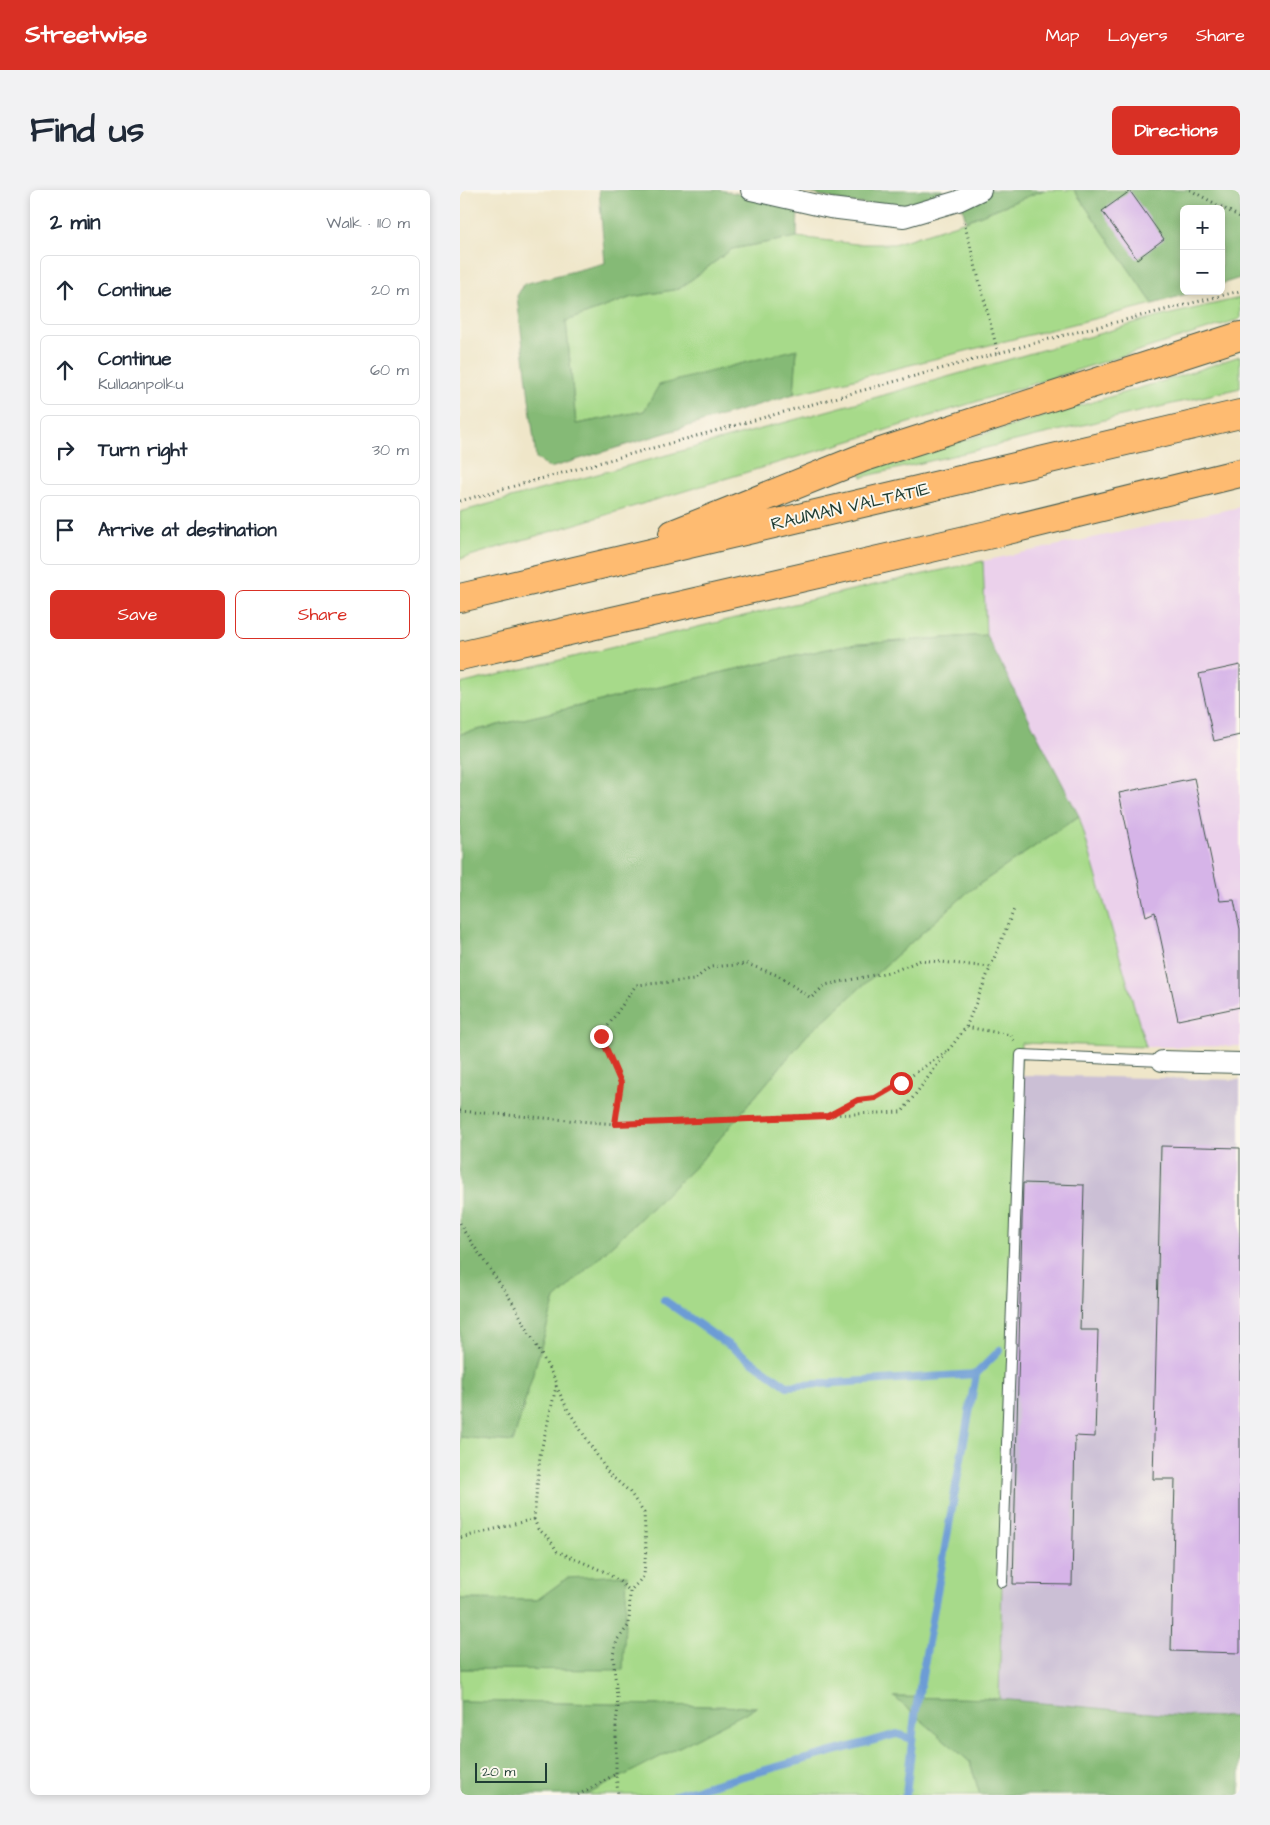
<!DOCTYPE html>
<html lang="en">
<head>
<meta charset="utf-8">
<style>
  body { margin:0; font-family:"Architects Daughter",sans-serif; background:#f2f2f3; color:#1f2937 }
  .controls { position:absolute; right:15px; top:15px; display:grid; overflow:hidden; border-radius:8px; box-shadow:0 2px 8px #0003 }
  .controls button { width:45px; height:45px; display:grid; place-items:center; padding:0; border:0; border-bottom:1px solid #e0e1e3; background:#fff; color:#1f2937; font:25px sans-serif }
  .scale { position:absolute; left:15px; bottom:12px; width:72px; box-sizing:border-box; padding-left:5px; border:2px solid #1f3d34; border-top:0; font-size:14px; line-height:18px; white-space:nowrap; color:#1f3d34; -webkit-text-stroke:4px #fbf7ec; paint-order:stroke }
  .stop { position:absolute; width:15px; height:15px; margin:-11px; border:4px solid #d93025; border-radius:50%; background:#fff }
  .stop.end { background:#d93025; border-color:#fff; box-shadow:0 1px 5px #0008 }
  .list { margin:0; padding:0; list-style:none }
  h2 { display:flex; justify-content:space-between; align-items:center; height:65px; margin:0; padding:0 20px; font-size:21px }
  h2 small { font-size:16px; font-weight:400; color:#747a83 }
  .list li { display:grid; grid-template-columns:32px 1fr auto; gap:15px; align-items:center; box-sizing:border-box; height:70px; margin:0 10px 10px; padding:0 10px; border:1px solid #e0e1e3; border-radius:8px }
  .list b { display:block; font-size:19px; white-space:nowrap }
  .list p { margin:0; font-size:16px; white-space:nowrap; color:#747a83 }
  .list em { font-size:16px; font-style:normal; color:#747a83 }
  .actions { display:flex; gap:10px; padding:15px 20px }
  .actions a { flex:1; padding:11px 0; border:1px solid #d93025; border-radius:8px; text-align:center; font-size:18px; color:#d93025 }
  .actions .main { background:#d93025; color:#fff }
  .icon { flex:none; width:28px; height:28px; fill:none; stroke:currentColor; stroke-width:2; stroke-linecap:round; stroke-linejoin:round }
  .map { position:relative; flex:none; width:780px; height:1605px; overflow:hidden; border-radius:8px }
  header { display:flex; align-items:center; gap:30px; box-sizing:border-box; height:70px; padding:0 25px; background:#d93025; color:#fff }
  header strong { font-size:24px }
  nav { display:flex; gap:28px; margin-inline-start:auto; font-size:18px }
  .intro { display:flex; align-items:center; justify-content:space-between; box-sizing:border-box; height:120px; padding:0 30px }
  h1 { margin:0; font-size:35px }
  .button { padding:12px 22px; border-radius:8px; background:#d93025; color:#fff; font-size:18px; font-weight:700 }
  main { display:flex; gap:30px; padding:0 30px }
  aside { flex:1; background:#fff; border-radius:8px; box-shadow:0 2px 8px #0003 }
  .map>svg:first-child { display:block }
  .built { fill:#ebd1eb }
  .industrial { fill:#cbbfd5 }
  .green { fill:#a7da8a; stroke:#638c5f }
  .forest { fill:#85ba76; stroke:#527c55 }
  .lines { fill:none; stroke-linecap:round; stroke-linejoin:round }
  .stream { stroke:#6c9cd5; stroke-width:8 }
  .building { fill:#d6b4e8 }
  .lane-casing { stroke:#3e564a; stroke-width:12 }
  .street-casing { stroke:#3e564a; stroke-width:22 }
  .highway-casing { stroke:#3e564a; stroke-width:30 }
  .path { stroke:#3e564a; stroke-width:3; stroke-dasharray:1 4; stroke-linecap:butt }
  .lane { stroke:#fff; stroke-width:10 }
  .street { stroke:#fff; stroke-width:20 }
  .highway { stroke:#febb71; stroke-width:28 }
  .route { stroke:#d93025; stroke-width:6 }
  .labels { text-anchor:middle; stroke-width:4; stroke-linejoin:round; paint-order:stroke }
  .street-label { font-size:18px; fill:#1f3d34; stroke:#fbf7ec }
</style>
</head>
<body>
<header>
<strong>Streetwise</strong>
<nav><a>Map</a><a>Layers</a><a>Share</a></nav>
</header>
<div class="intro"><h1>Find us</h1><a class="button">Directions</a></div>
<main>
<aside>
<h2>2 min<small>Walk · 110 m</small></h2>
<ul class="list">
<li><svg class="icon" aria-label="ahead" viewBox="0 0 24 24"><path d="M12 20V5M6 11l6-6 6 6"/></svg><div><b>Continue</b></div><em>20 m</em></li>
<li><svg class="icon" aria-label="ahead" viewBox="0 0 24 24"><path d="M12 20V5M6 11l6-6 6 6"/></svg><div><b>Continue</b><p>Kullaanpolku</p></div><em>60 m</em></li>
<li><svg class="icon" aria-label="right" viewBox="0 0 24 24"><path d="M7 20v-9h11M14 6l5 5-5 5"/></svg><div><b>Turn right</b></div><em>30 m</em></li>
<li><svg class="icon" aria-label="arrive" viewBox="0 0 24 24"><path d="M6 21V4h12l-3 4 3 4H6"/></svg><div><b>Arrive at destination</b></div></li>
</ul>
<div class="actions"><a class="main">Save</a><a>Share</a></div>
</aside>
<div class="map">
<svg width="780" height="1605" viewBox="0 0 780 1605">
  <rect width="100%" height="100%" fill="#fbf7ec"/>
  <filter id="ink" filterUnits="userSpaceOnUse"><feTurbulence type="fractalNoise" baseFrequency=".02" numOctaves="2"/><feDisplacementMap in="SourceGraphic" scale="10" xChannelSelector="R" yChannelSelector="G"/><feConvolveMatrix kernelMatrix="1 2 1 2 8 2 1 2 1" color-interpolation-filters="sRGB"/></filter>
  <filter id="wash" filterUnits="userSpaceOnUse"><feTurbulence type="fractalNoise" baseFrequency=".0096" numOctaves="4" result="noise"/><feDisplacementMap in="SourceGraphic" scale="20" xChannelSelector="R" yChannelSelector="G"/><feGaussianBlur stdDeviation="1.12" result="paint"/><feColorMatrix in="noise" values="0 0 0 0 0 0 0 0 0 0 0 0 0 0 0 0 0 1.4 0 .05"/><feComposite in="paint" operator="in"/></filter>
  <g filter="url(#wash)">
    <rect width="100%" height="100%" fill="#efe6c9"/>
    <path class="built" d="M780,317V856L686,857L619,626L526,445L523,371Z"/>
    <path class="industrial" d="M561,885L780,890V1527L722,1526L539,1509L551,1109Z"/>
    <path class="green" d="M584,0H614L693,114L334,204L337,160L184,221L116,234L106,131L172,107L219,99L272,59L337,47L396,54H434L506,31Z
      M780,108V129L413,244L0,369V322L410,209L698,127Z
      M780,166V198L402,287L400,281L717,187Z
      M523,371L526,445L386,455L272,480L0,544V494L392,400Z
      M619,626L686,857L561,853L542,1392L539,1509L435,1507L510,1572L520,1605H126L296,1517L0,1511V1479H163L107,1388L77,1410L0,1409V1247L53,1252L95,1109L239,973L347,845L508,702Z"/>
    <path class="forest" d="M139,0H260L338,16L337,47L272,59L219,99L172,107L106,131L116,234L184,221L199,195L337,159L334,204L90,278L76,268L57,106L64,94L145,73Z
      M338,0H482L483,1L442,18L386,12Z
      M498,0H584L506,31Z
      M614,0H780V88L761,94V19H724V101H737L693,114Z
      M526,445L619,626L508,702L347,845L239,973L95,1109L53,1252L0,1247V544L272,480L386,455Z
      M167,1385L163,1480L0,1479V1409L77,1410L107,1388Z
      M434,1507L539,1509L722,1526L780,1527V1605H520L510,1572Z
      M0,1511L297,1517L126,1605H0Z"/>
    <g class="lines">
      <path class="stream" d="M204,1110L327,1196L516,1184
        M215,1605L437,1544L452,1549
        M446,1605L455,1525L516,1184L540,1160"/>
    </g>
    <g id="blocks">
      <path class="building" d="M670,1L704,49L677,69L642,21Z
        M780,475V545L754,551L739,484Z
        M734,588L760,711L774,710L780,739V817L718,830L695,722L686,726L659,603Z
        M701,956L780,958V1463L711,1461L715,1289H693Z
        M563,993L624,995L620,1140H638L635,1247L615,1246L612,1395L553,1394Z"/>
    </g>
  </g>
  <g filter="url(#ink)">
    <use href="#blocks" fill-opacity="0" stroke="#3e564a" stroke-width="1"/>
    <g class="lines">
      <defs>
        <path id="lane" d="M542,1392L561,865L702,871"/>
        <path id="street" d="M291,0L370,18L444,27L498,11L521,0
          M702,871L780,873"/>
        <path id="highway" d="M213,344L402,268L780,146
          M0,408L780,224
          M0,466L536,343L780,283"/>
      </defs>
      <use href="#lane" class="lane-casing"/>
      <use href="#street" class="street-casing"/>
      <use href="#highway" class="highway-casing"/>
      <path class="path" d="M730,0L780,27
        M504,32L538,163
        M0,311L593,148L780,101
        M506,837L555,717
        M0,921L155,934L442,922L506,837L551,845L554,851
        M368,925L398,910L415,908L441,893L487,861
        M155,934L161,893L141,846L176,795L234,790L250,777L287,774L317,785L351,808L365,795L434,781L461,770L530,777
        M0,1033L3,1040L53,1113L97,1193L80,1265L74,1329L0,1348
        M96,1196L108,1220L149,1284L169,1301L184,1323L186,1357L184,1386L170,1401
        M74,1329L78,1339L89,1348L97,1361L145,1382L159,1391L170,1401L169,1435L157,1450L153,1465L158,1517L156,1533V1584L158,1605
        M118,1605L156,1584"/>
      <use href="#lane" class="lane"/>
      <use href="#street" class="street"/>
      <use href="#highway" class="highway"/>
    </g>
  </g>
  <g class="lines" filter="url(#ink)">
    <path class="route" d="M141,846L161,893L155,934L368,926L398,910L415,908L441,893"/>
  </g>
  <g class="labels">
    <g class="street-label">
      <text transform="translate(390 316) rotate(-13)" y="6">RAUMAN VALTATIE</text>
    </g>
  </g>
</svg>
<div class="controls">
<button>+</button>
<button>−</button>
</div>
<div class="scale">20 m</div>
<div class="stop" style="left:441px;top:893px"></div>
<div class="stop end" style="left:141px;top:846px"></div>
</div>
</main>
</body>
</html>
